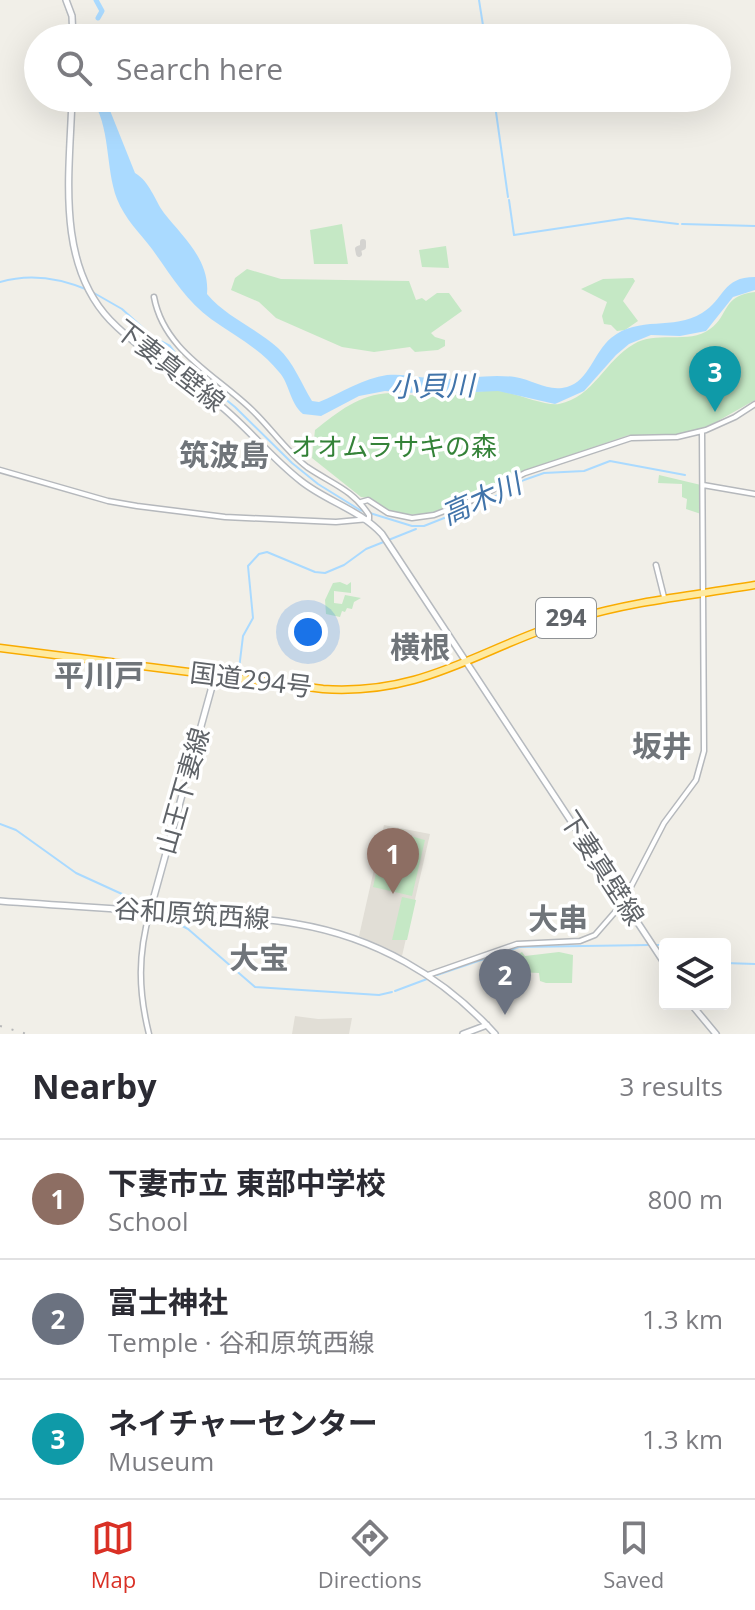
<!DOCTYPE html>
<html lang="en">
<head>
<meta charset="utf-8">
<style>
  body { margin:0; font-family:"Open Sans","Noto Sans JP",sans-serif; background:#f2f2f3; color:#2b2b33 }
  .controls { position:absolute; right:24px; bottom:24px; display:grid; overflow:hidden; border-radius:8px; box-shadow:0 8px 32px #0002 }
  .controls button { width:72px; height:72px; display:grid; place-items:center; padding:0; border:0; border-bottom:2px solid #e1e1e2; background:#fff; color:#2b2b33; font:40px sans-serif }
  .you { position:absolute; left:308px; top:632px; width:28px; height:28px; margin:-20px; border:6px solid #fff; border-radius:50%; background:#1a73e8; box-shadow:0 0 0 12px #1a73e833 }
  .badge { display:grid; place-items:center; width:52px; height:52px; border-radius:50%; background:#d93025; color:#fff; font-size:26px; font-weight:700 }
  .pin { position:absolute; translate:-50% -66px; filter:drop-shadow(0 2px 4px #0008) }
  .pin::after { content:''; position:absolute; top:42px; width:28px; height:24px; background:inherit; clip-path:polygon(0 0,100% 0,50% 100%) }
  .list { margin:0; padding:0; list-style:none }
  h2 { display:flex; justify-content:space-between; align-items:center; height:104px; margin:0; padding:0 32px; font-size:34px }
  h2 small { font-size:26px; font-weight:400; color:#7c7c81 }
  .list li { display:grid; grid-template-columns:52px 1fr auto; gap:24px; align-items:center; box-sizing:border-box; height:120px; padding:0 32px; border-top:2px solid #e1e1e2 }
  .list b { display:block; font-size:30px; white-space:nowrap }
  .list p { margin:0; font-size:26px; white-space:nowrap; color:#7c7c81 }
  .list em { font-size:26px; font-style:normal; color:#7c7c81 }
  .icon { flex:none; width:44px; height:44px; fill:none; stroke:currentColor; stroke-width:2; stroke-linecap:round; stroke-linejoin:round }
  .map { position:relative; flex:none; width:755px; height:1034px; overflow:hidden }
  .search { position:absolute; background:#fff; box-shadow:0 8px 32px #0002; left:24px; right:24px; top:24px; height:88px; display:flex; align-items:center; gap:20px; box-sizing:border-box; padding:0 28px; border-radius:44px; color:#7c7c81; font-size:30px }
  .sheet { height:464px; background:#fff }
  nav { display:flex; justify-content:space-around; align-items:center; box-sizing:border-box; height:112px; border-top:2px solid #e1e1e2; background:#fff; font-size:22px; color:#7c7c81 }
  nav a { display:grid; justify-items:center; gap:4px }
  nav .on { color:#d93025 }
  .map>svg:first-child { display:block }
  .education { fill:#e1ded6 }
  .green { fill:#c5e8c5 }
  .water { fill:#aadaff }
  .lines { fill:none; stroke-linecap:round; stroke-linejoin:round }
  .stream { stroke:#aadaff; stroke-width:2 }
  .river { stroke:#aadaff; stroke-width:5 }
  .taxiway { stroke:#d4d3d0; stroke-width:6 }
  .tertiary-casing { stroke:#b5b8bc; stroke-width:7 }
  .secondary-casing { stroke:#b6babf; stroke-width:8 }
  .trunk-casing { stroke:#f9ab00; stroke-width:9 }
  .tertiary { stroke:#fff; stroke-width:4 }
  .secondary { stroke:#fff; stroke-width:5 }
  .trunk { stroke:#feeaa1; stroke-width:6 }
  .rail { stroke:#b6b7b8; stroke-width:2; stroke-dasharray:2 10; stroke-linecap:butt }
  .labels { text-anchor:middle; stroke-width:7; stroke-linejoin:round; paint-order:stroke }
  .shield { fill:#fff; stroke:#8f9295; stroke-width:2 }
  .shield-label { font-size:24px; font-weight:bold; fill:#5f6368 }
  .street-label { font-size:26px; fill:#5f6368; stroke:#fff }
  .park-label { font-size:26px; fill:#348238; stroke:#fff }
  .water-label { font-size:28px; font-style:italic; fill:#4174aa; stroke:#fff }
  .quarter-label { font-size:30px; font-weight:bold; fill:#70757a; stroke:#fff }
</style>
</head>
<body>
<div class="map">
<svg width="755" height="1034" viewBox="0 0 755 1034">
  <rect width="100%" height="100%" fill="#f1efe8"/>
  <path class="education" d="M384,825L430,834L402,956L359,936Z
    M295,1016L318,1019L352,1018L349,1034H292Z"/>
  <path class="green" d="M342,224L348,264H314L310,230Z
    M446,246L449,268L422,267L419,250Z
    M247,269L281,279L409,281L416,300L422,298L426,301L437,293H449L462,311L431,333L435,337L445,340V346L438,350L415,352L410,347L374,352L342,347L276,318L259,302L231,290L235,278Z
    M633,278L635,281L623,301L638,321L625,330L617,331L611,325L604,324L602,316L607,302L581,289L603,279Z
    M755,292V400L709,426L677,435H629L523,471L476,496L436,513L406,515L380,508L368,498L361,497L312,458L315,430C338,412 359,394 390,393C404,393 418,397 432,397C455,397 476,389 499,391C516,393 544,406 559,404C594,397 605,360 634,344C657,330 688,345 710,329C729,316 722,295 755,292Z
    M659,475L701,485V514L686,509L687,499L682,497V484L658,483Z
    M340,582L347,585L351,582V593L334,591V603L342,604L345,595L361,598L354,602L352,609L347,608L345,612L342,611L340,617L326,614L325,600L333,583Z
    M391,829L397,832L399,829L404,830L403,834L425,840L412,896L373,887L385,832Z
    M402,897L416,900L407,940H392Z
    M522,952L525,956L559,952L573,955L572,983H546L540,981L539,973L517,972V961L504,962Z"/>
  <path class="water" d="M91,98H105L135,173C150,182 154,199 164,213C183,237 210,260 207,294C226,317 256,328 278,348C294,363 301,383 312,401L319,402C341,393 364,378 387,375C408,373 427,380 448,379C470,378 492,374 515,377C534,380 547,392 567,387C589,381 594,352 611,338C639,315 673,331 702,313C725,299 722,277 755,277V290L733,297L706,331L680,336L651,335L629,344L616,355L584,391L555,404L498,391L432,394L385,391L359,396L321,416L303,414C289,402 290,384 279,372C261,349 235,336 211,319C186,301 170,274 152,249C139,232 125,219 117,199C105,167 111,126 91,98Z"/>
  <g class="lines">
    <path class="stream" d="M479,0L485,38
      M494,98L508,197
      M509,200L514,235L628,218L678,224
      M682,224L755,226
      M0,282C30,273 60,278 88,290
      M94,293L122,309L153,337L170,346L186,367L235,407L292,463L318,484L360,510L412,526H424L487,501L524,480L544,473L584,471L610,461L685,475
      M239,669L243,636L253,618L248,566L259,554L267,552L315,572L325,573L344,565L366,549L416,529
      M0,824L16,830L76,873L146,905
      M168,918L188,929L255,987L379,995L392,992
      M655,945H665
      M725,963L755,964
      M437,975L519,947L649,945
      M395,991L427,979"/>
    <path class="river" d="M96,0L102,11L98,18
      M89,34L90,38"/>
    <path class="taxiway" d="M359,254L358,249L363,247V242"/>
    <defs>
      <path id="tertiary" d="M0,470L108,501L137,506L225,517L336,522L369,519V515C352,489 332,484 307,467C286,451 271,428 252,410C216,375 164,351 154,297
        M703,485L755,494
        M361,502L368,500L388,513L412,518L434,515L473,500L525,473L631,438L677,437L706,430L735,417L755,404
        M656,565L664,597
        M428,975L517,944L580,941L595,935L622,904L664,823L696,780L704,751L702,431
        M149,1034C138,990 138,954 150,911"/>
      <path id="secondary" d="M66,0L72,16L73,38
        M72,98C70,171 55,262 110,320C140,351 182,375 216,402C247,426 270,457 301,481C326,501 360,510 382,534L665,964
        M0,901C63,906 125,909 188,914C224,917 261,917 297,924C374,937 443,976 495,1034
        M150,911L216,672
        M691,1004L716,1034
        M463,1034L487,1025"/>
      <path id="trunk" d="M0,648L323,689C426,696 483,646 574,619C633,601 695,595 755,585"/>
    </defs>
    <use href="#tertiary" class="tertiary-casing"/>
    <use href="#secondary" class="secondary-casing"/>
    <use href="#trunk" class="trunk-casing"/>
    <use href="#tertiary" class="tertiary"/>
    <use href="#secondary" class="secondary"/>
    <use href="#trunk" class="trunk"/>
    <path class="rail" d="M0,1026L27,1034"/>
  </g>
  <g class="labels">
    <rect class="shield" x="536" y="598" width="60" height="40" rx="6"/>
    <g class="shield-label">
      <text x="566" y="626">294</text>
    </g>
    <g class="street-label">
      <text transform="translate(170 366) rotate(38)" y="9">下妻真壁線</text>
      <text transform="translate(251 680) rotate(7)" y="9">国道294号</text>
      <text transform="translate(183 791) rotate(-74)" y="9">山王下妻線</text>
      <text transform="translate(602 868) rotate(57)" y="9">下妻真壁線</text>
      <text transform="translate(192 914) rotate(4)" y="9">谷和原筑西線</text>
    </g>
    <g class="park-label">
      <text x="394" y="456">オオムラサキの森</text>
    </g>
    <g class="water-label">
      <text transform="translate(432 386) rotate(-1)" y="10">小貝川</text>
      <text transform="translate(481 499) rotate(-24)" y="10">高木川</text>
    </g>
    <g class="quarter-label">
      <text x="224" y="466">筑波島</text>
      <text x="420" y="658">横根</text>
      <text x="99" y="686">平川戸</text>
      <text x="662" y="757">坂井</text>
      <text x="558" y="930">大串</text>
      <text x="259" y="969">大宝</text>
    </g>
  </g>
</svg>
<div class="controls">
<button><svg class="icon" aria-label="layers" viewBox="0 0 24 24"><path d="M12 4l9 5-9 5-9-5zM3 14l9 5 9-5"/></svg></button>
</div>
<div class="you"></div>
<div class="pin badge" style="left:393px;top:894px;background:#8d6e63">1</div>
<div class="pin badge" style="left:505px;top:1015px;background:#6b7280">2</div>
<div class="pin badge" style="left:715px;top:412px;background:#0f9aa8">3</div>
<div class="search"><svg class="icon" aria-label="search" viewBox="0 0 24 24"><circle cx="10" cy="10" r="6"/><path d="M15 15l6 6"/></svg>Search here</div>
</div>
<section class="sheet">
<h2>Nearby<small>3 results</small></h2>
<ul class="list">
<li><span class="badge" style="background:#8d6e63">1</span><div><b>下妻市立 東部中学校</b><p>School</p></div><em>800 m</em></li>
<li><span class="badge" style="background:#6b7280">2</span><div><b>富士神社</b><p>Temple · 谷和原筑西線</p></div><em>1.3 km</em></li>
<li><span class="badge" style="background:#0f9aa8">3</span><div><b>ネイチャーセンター</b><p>Museum</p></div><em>1.3 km</em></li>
</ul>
</section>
<nav>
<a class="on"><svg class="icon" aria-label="map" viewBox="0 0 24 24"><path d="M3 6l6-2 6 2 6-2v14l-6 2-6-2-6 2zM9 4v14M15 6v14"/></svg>Map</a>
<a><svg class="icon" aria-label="directions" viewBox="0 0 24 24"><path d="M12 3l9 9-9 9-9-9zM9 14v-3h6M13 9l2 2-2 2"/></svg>Directions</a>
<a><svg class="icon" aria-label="saved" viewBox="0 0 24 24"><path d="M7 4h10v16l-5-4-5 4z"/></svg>Saved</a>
</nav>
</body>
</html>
